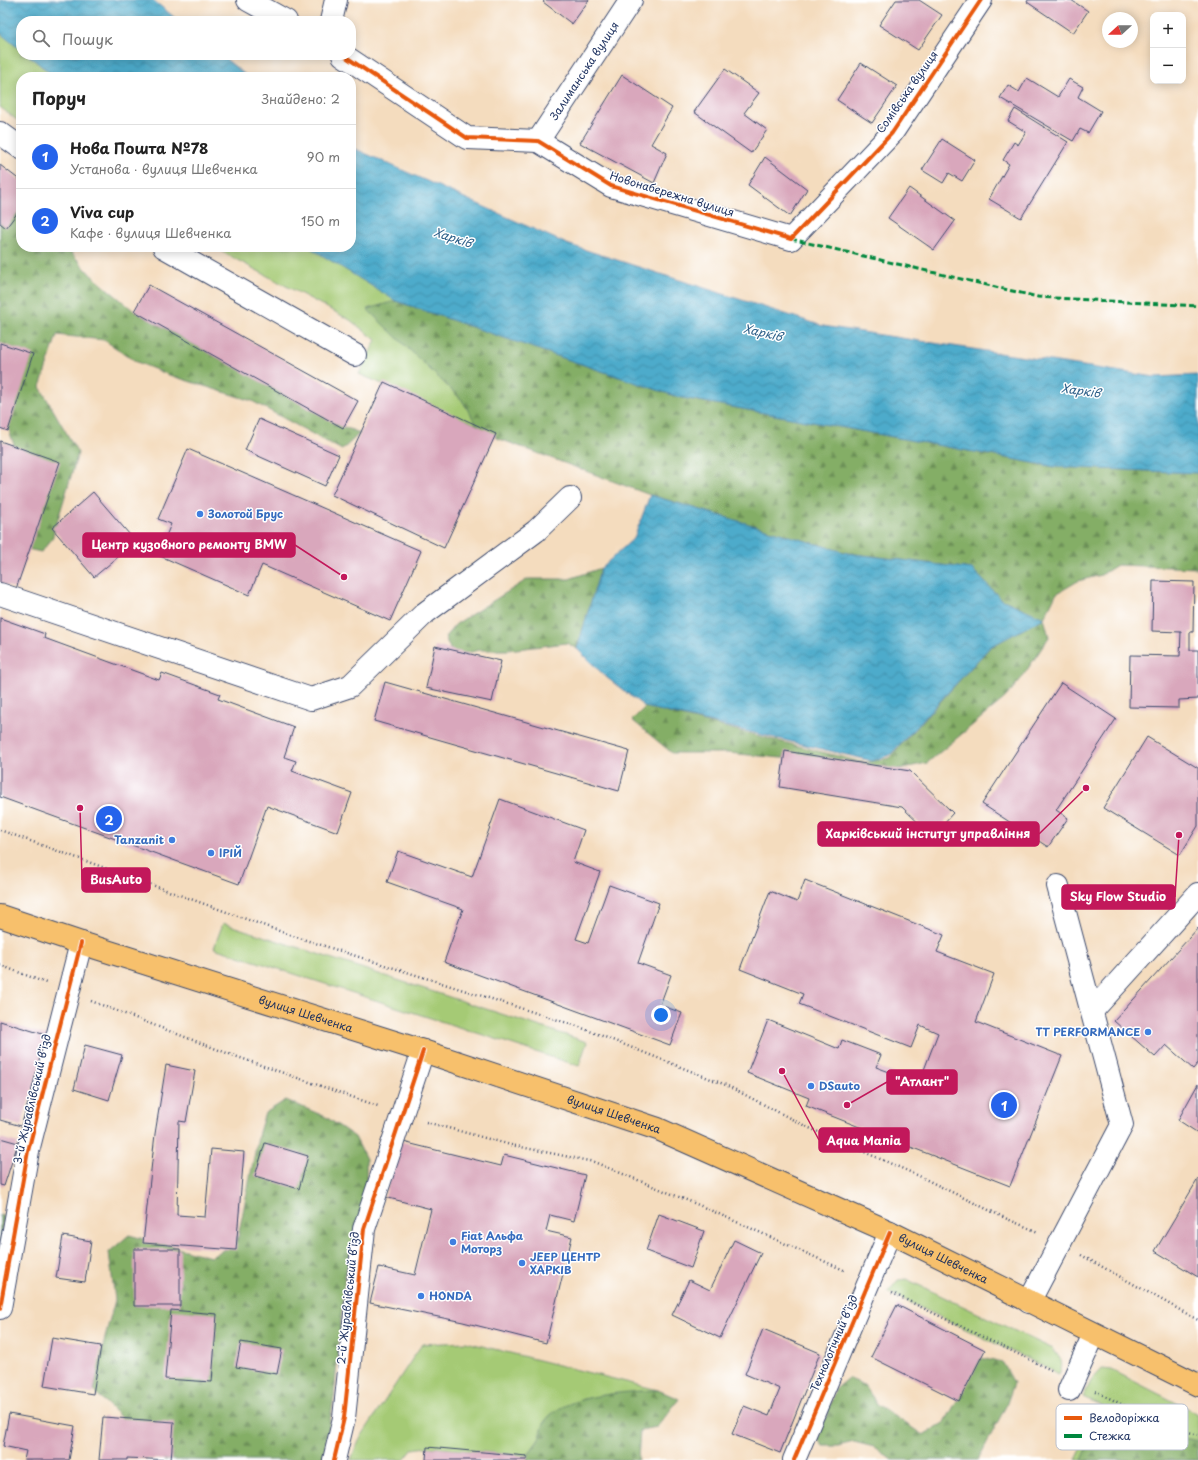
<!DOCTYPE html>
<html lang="uk">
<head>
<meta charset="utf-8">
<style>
  body { margin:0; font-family:"Playpen Sans",sans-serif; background:#f2f2f2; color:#222 }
  .controls { position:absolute; right:12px; top:12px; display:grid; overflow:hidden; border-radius:8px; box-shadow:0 2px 10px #0003 }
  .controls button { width:36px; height:36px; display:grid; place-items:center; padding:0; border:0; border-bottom:1px solid #e0e0e0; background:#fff; color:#222; font:20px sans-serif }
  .compass { position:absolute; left:1102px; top:12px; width:36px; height:36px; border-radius:50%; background:#fff; box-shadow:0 2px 10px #0003; rotate:249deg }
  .you { position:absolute; left:661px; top:1015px; width:14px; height:14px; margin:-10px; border:3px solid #fff; border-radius:50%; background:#1a73e8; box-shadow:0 0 0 6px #1a73e833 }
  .badge { display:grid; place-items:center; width:26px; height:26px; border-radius:50%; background:#2563eb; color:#fff; font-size:13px; font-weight:700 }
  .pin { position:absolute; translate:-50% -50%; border:2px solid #fff; box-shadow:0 1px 4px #0006 }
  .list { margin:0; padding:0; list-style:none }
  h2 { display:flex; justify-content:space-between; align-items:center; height:52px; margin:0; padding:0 16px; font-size:17px }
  h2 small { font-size:13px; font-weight:400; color:#767676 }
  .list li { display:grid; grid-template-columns:26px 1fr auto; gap:12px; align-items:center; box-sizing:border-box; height:64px; padding:0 16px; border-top:1px solid #e0e0e0 }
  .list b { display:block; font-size:15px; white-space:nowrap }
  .list p { margin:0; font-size:13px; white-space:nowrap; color:#767676 }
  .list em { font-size:13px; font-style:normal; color:#767676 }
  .icon { flex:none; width:22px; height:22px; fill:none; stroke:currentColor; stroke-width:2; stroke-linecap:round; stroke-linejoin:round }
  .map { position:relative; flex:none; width:1198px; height:1460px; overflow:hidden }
  .search { position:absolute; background:#fff; box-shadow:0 2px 10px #0003; left:16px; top:16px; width:340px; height:44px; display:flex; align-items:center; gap:10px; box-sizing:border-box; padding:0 14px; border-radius:16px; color:#767676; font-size:15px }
  .panel { position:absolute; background:#fff; box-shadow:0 2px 10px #0003; left:16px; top:72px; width:340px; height:180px; border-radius:16px }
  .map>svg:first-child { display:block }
  .grass { fill:#a5ca74; stroke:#607c69 }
  .forest { fill:url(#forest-firs); stroke:#506e62 }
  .water { fill:url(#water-waves); stroke:#346d94 }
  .building { fill:#d9a7bc }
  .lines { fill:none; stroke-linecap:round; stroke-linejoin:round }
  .minor-casing { stroke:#3c496c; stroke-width:24 }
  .major-casing { stroke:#3c496c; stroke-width:24 }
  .path { stroke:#3c496c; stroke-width:2.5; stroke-dasharray:1 3; stroke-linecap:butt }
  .minor { stroke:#fff; stroke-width:22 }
  .major { stroke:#f7c06c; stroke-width:22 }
  .quiet { stroke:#00873e; stroke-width:3; stroke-dasharray:6 3; stroke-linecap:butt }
  .cycleway-casing { stroke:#fff; stroke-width:6 }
  .cycleway { stroke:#e8590c; stroke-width:4 }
  .shop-dot { fill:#3f7fe0; stroke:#fff; stroke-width:1.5 }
  .labels { text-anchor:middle; stroke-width:3; stroke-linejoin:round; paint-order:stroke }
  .street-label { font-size:11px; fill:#1b2f5e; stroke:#fff }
  .shop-label { font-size:11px; font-weight:bold; fill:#366cbe; stroke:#fff; text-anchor:start }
  .water-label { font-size:12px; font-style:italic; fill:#2f618a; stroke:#fff }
  .key { fill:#fff; stroke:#bbc1cf; stroke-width:1 }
  .key-label { font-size:11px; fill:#1b2f5e }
  .leader { fill:none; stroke:#c2185b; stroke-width:1.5 }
  .callout-dot { fill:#c2185b; stroke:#fff; stroke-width:1.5 }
  .callout { fill:#c2185b; stroke:#c2185b; stroke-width:1.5 }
  .callout-label { font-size:12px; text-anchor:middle; font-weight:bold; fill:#fff }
</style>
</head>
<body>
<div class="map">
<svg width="1198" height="1460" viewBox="0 0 1198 1460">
  <defs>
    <pattern id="forest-firs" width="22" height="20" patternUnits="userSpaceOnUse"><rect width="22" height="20" fill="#84ae66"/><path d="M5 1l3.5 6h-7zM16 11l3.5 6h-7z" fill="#6b8e57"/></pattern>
    <pattern id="water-waves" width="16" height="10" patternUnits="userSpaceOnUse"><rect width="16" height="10" fill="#4dabcb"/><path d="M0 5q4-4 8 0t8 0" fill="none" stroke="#3f8ca8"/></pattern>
  </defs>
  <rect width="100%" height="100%" fill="#fff"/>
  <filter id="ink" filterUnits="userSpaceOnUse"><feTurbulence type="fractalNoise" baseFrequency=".025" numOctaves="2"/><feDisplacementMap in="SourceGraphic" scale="8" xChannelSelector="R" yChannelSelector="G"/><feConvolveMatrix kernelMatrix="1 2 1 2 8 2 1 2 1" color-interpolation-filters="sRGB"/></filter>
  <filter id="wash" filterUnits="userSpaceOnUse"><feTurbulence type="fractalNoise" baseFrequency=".012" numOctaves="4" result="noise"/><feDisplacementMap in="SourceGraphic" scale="16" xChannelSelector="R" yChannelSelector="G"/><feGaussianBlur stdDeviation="0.9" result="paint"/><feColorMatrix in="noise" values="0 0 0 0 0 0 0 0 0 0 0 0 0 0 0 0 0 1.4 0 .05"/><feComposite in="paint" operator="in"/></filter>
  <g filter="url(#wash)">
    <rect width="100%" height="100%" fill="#f4dcbe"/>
    <path class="grass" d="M0,33L21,50V55H28L55,77H21V123L0,107Z
      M213,247H309L396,301L368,309L462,400L477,425L359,374L376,340L350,320Z
      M223,923L587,1042L579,1066L214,948Z
      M906,1279L1053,1349C1060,1359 1065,1362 1059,1374L888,1292L898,1280Z
      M466,1342L658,1390L583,1399L545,1422L540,1438L527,1456L427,1447L413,1449L404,1460H351L359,1440L422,1344Z
      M1102,1369L1112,1370L1198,1414V1460H1076L1102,1406L1083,1397L1091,1381Z"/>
    <path class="forest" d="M0,198L21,210V247H66L91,275L134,311L339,425L360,433L342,450L252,401L169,375L137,362L104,340L57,335L40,387L78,453L52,539L41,552L23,548V472L0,403Z
      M396,301L678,397L1055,467L1198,473V568L1117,565L1101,575L1078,581L1056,594L1044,618L1049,637L1021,679L1005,698L927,763L885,772L792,759L728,753H672L632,720L645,707L865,763L889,758L990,647L1043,618L1001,599L972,569L847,553L650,495L497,438L477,425L462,400L367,309Z
      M601,568L577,649L567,643L508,650H480L453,656L445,637L456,624L528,579H569Z
      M286,1100L326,1117L355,1137L366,1159L367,1198L345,1273L334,1397L323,1460H164L94,1391L105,1337L115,1300L109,1252L129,1235L211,1257L237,1242L259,1132L265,1113Z
      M0,1215H3L0,1259Z
      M981,1358L1003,1363L1014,1383L1006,1406L978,1460H892L874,1447L854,1442L838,1446H823L818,1440L836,1388L848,1378L864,1385L878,1405L923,1435L945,1422Z
      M658,1390L679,1399L657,1427L640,1430L638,1460H527C528,1452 535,1446 539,1439C542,1434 542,1426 545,1421C564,1394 627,1392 658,1390Z
      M1114,1411L1128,1412L1147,1420L1180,1437L1198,1441V1460H1082L1095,1431L1103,1418Z"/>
    <path class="water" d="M0,0H153L179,21H21V50L0,33Z
      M28,55H221L248,77H55Z
      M351,147L567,244L823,326L1155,377L1198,375V473L1055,467L678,397L396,301L309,247H351Z
      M650,495L847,553L972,569L1001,599L1044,618L990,647L890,755L872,761L645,707L606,677L577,649L601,568L634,538Z"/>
    <g id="blocks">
      <path class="building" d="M545,0H589L572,24L543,2Z
        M896,0H919L942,15L918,50L879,25Z
        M1028,0H1071L1088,11L1073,33L1027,2Z
        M861,63L897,86L872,123L837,100Z
        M725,69L759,93L744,113L767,130L751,153L694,112Z
        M622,75L672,108L651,144L667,153L654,183L580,143Z
        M1027,78L1058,97L1069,79L1083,87L1078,97L1101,111L1088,133L1080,129L1073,141L1000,98L1008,85L1019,92Z
        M1015,109L1068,142L1021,218L989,199L1009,164L1003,160L1014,142L1018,145L1026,132L1008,121Z
        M942,139L975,160L962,181L949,173L943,183L922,170Z
        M765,157L807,189L790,216L748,185Z
        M0,165L21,181V208L6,228L0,223Z
        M909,188L955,221L934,250L888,218Z
        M149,285L358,401L343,428L134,311Z
        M0,343L33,354L8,431L0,428Z
        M384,382L496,434L444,548L332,495Z
        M259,419L339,455L325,486L245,450Z
        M0,441L60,462L16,589L0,583Z
        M188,449L421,551L390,621L262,565L249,595L158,555L171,524L158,519Z
        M93,492L136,542L94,577L52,528Z
        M1153,581L1194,582L1193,632H1190V650H1198V699L1179,700V708L1129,707L1130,655L1180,656L1181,632L1152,631Z
        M0,618L45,634L44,638L159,680L162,673L220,694L218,699L294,727L284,757L296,761L292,771L352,793L338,832L267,806L239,884L0,797Z
        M435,646L501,661L492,702L426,688Z
        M385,682L629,751L619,791L374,721Z
        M1061,683L1116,719L1056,810L1068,818L1048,847L982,804Z
        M1147,737L1198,768V826L1180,855L1103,808Z
        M785,751L910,771L953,813L932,836L902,807L780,787Z
        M500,799L584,830L573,862L600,872L576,939L588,943L609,885L659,903L638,963L671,975L660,1005L682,1013L670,1045L444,962L463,909L387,882L398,851L472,877Z
        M805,880L944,935L937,952L994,974L976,1022L1062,1056L1010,1186L806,1106L809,1098L747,1073L768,1020L839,1049L842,1040L881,1055L876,1067L919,1083L938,1033L920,1025L911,1048L799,1004L803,994L740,969L770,891L797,902Z
        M1198,928V1063L1193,1069L1166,1045L1155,1057L1114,1021Z
        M0,1021L49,1036L21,1126L0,1120Z
        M85,1045L122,1055L109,1100L74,1089Z
        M166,1065L195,1071L186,1122L179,1121L177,1215L205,1217L211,1149L244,1152L236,1250L143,1243L155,1134Z
        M1198,1084V1133L1178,1120Z
        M0,1138L18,1143L4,1186L0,1185Z
        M399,1141L501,1166L504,1155L585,1175L574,1221L550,1215L546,1231L572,1237L546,1343L463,1322L370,1303L379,1267L415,1275L431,1209L385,1197Z
        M265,1143L308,1156L299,1189L255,1176Z
        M1198,1179V1277L1155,1251Z
        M659,1214L704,1231L691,1268L646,1251Z
        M63,1236L91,1241L85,1282L56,1278Z
        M734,1240L761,1253L720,1338L672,1315L689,1280L710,1290Z
        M134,1249H180V1306H134Z
        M897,1305L985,1350L959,1401L871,1357Z
        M171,1310L217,1314L212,1382L165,1379Z
        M763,1329L820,1353L780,1453L732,1434L744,1406L769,1416L780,1389L745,1374Z
        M52,1338L101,1346L93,1394L44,1386Z
        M241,1342L282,1349L277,1374L236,1367Z
        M9,1414L75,1426L69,1460H24L26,1451L3,1446Z
        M103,1417L174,1422L171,1460L127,1458V1460H99Z
        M427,1447L527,1456V1460H426Z"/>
    </g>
  </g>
  <g filter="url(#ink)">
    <use href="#blocks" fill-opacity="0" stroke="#3c496c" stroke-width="1"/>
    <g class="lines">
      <defs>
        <g id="minor">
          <path d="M248,0L286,21"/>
          <path d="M331,21L336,0"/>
          <path d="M343,55L467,138L538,141L611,186L791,239L892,133L981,0"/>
          <path d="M0,133L21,148"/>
          <path id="s1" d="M538,141L631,0"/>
          <path d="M164,247L355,355"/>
          <path d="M0,594L311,699L350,686L425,613L536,531L570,498"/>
          <path d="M1092,1011L1198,894"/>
          <path d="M1029,1302L1122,1125L1058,886"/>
          <path d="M0,1308L28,1151L81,943"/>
          <path d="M1069,1390L1094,1334"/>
          <path d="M334,1460L344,1418L364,1229L423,1051"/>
          <path d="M794,1460L890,1232"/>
        </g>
        <g id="major">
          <path id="s2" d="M0,916L81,943L423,1051L658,1129L890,1232L1198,1385"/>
        </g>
      </defs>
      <use href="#minor" class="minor-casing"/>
      <use href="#major" class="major-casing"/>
      <path class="path" d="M0,830L293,936L577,1026L726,1085L807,1127L917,1175L1005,1218L1038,1232
        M0,965L46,983
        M91,1001L232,1055L378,1106
        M426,1122L511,1145L594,1162L701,1206L846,1271
        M1081,1255L1198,1320
        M892,1293L1051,1370
        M1095,1391L1157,1422L1198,1435"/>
      <use href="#minor" class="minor"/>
      <use href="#major" class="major"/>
      <path class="quiet" d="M791,239L1038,297L1198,306"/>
      <defs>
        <path id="cycleway" d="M343,55L467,138L538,141L611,186L791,239L892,133L981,0
          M0,1308L28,1151L81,943
          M334,1460L344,1418L364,1229L423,1051
          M794,1460L890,1232"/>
      </defs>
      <use href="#cycleway" class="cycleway-casing"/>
      <use href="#cycleway" class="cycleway"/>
    </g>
  </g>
  <g class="shop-dot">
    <circle cx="200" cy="514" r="4"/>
    <circle cx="172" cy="840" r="4"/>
    <circle cx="211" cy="853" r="4"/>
    <circle cx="1148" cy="1032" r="4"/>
    <circle cx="811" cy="1086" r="4"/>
    <circle cx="453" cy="1242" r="4"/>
    <circle cx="522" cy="1263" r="4"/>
    <circle cx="421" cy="1296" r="4"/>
  </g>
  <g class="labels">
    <g class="street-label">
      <text dy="4" stroke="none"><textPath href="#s1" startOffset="84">Залиманська вулиця</textPath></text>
      <text transform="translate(907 92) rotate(-55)" y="4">Сомівська вулиця</text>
      <text transform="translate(672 194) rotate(17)" y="4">Новонабережна вулиця</text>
      <text dy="4" stroke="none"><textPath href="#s2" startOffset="321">вулиця Шевченка</textPath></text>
      <text transform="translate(32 1099) rotate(-77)" y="4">3-й Журавлівський в’їзд</text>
      <text dy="4" stroke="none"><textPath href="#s2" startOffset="645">вулиця Шевченка</textPath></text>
      <text dy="4" stroke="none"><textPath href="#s2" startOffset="1005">вулиця Шевченка</textPath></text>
      <text transform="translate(348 1298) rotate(-84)" y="4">2-й Журавлівський в’їзд</text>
      <text transform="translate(834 1343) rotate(-67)" y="4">Технологічний в’їзд</text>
    </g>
    <g class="shop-label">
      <text x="208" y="518">Золотой Брус</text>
      <text x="164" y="844" text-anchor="end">Tanzanit</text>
      <text x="219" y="857">ІРІЙ</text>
      <text x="1140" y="1036" text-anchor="end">TT PERFORMANCE</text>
      <text x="819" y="1090">DSauto</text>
      <text x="461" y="1240">Fiat Альфа<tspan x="461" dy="13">Моторз</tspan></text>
      <text x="530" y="1261">JEEP ЦЕНТР<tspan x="530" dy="13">ХАРКІВ</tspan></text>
      <text x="429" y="1300">HONDA</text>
    </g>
    <g class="water-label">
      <text transform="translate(453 238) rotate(18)" y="4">Харків</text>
      <text transform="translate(763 333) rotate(13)" y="4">Харків</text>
      <text transform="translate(1081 391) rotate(8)" y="4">Харків</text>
    </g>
  </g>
  <rect x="1056" y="1404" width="132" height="46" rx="6" class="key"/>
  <rect x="1064" y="1416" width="18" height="4" fill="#e8590c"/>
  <rect x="1064" y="1434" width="18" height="4" fill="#00873e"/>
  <g class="key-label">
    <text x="1089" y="1422">Велодоріжка</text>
    <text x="1089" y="1440">Стежка</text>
  </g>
  <path class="leader" d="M344 577L295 545M1086 788L1039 834M80 808L82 880M1179 835L1175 897M847 1105L887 1082M782 1071L819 1140"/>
  <g class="callout-dot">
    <circle cx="344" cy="577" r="4"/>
    <circle cx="1086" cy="788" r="4"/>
    <circle cx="80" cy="808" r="4"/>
    <circle cx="1179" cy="835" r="4"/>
    <circle cx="847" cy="1105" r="4"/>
    <circle cx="782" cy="1071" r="4"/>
  </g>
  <g class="callout">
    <rect x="83" y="533" width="212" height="24" rx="4"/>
    <rect x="818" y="822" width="221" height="24" rx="4"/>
    <rect x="82" y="868" width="68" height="24" rx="4"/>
    <rect x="1062" y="885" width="113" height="24" rx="4"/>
    <rect x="887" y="1070" width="70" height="24" rx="4"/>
    <rect x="819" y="1128" width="90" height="24" rx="4"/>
  </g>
  <g class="callout-label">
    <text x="189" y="549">Центр кузовного ремонту BMW</text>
    <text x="928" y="838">Харківський інститут управління</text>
    <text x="116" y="884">BusAuto</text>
    <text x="1118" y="901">Sky Flow Studio</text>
    <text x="922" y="1086">"Атлант"</text>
    <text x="864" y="1145">Aqua Mania</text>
  </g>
</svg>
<div class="controls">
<button>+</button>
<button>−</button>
</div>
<svg class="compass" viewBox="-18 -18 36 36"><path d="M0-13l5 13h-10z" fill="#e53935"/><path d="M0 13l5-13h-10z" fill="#767676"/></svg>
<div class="you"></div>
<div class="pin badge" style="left:1004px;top:1105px">1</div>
<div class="pin badge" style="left:109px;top:819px">2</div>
<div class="search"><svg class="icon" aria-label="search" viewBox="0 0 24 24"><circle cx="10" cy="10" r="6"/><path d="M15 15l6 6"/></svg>Пошук</div>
<section class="panel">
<h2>Поруч<small>Знайдено: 2</small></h2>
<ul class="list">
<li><span class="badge">1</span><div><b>Нова Пошта №78</b><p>Установа · вулиця Шевченка</p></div><em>90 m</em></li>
<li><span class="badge">2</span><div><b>Viva cup</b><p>Кафе · вулиця Шевченка</p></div><em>150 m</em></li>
</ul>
</section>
</div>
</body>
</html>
